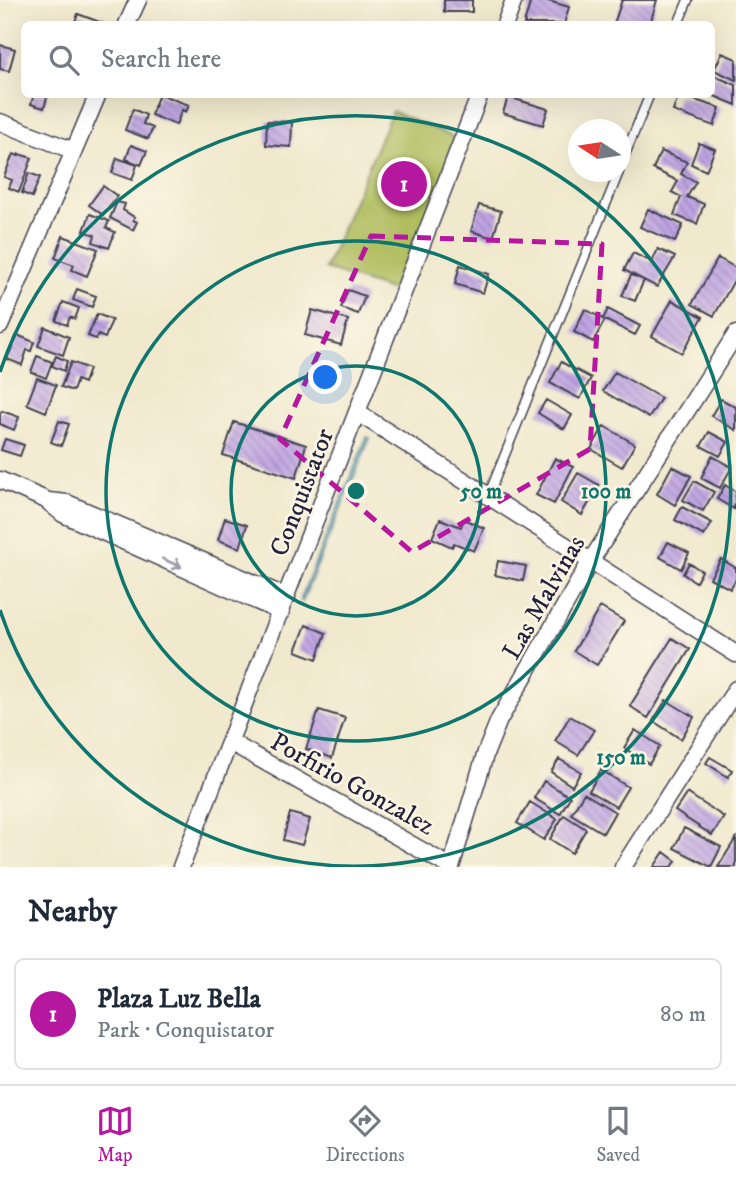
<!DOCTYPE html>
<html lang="en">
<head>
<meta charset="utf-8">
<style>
  body { margin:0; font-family:"IM FELL DW Pica",serif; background:#f2f2f3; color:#1f2937 }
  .compass { position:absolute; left:568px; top:119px; width:63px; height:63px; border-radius:50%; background:#fff; box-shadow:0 7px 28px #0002; rotate:282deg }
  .you { position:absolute; left:326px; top:378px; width:24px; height:24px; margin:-18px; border:5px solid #fff; border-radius:50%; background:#1a73e8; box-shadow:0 0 0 10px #1a73e833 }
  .badge { display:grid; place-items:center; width:46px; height:46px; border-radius:50%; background:#b5179e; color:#fff; font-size:23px; font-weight:700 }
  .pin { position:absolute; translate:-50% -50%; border:4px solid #fff; box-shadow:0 2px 7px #0006 }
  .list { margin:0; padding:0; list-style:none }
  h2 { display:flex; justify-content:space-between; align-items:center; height:91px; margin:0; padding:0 28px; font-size:30px }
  h2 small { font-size:23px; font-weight:400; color:#747a83 }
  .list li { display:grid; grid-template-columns:46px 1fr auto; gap:21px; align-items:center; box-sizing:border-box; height:112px; margin:0 14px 14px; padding:0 14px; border:2px solid #e0e1e3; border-radius:10px }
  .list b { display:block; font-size:26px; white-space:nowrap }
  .list p { margin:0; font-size:23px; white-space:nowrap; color:#747a83 }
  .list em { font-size:23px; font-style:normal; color:#747a83 }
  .icon { flex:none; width:38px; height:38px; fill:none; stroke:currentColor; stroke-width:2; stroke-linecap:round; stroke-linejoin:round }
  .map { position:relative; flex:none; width:736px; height:867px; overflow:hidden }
  .search { position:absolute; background:#fff; box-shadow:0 7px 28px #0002; left:21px; right:21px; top:21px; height:77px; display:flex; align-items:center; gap:18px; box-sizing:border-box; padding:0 24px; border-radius:10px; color:#747a83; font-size:26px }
  .sheet { height:217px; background:#fff }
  nav { display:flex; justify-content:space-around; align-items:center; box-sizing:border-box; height:98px; border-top:2px solid #e0e1e3; background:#fff; font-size:19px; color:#747a83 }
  nav a { display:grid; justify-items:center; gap:4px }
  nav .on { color:#b5179e }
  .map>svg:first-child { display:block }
  .green { fill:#b0be60; stroke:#69704e; stroke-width:2 }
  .water { fill:url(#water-rules); stroke:#3e728a; stroke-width:2 }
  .building { fill:url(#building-back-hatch) }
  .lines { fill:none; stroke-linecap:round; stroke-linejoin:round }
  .lane-casing { stroke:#414051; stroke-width:11 }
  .street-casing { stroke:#414051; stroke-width:19 }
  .lane { stroke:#fff; stroke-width:8 }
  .street { stroke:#fff; stroke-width:16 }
  .oneway { stroke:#9c9ca7 }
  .marked { fill:none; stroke:#b5179e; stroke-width:5; stroke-dasharray:14 9; stroke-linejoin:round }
  .ring { fill:none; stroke:#0f766e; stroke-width:3.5 }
  .labels { text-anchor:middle; stroke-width:5; stroke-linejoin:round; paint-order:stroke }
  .street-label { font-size:26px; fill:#22223b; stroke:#fcf5e5 }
  .centre { fill:#0f766e; stroke:#fcf5e5; stroke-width:3.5 }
  .ring-label { font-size:21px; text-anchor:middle; font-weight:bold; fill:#0f766e; stroke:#fcf5e5; stroke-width:5; stroke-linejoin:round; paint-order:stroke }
</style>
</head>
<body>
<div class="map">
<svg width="736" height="867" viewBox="0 0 736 867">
  <defs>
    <pattern id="water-rules" width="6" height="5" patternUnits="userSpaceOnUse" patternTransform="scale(1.75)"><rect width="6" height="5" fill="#5bc3d8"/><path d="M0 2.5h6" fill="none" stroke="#4fa7ba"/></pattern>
    <pattern id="building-back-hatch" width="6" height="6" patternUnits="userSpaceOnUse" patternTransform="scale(1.75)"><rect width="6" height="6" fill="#bfa4e3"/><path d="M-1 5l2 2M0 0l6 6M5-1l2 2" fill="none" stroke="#9b85b9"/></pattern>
  </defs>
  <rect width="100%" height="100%" fill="#fcf5e5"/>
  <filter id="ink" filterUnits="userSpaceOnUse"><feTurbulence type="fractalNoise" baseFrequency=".0143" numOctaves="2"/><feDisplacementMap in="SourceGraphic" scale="14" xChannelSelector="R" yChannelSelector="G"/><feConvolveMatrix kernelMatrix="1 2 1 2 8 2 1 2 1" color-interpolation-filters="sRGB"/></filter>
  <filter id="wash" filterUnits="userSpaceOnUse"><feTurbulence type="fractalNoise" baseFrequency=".00686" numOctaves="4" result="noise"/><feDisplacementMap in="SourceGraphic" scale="28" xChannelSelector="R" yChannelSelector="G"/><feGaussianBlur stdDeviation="1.57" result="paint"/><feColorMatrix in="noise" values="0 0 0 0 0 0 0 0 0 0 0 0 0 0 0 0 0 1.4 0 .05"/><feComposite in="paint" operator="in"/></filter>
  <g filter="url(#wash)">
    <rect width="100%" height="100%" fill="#f0e9cd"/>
    <path class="green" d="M392,111L463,141L403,294L325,269Z"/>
    <path class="water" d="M367,437L370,438L302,602L300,600Z"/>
    <g id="blocks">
      <path class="building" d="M444,0H472V12H444Z
        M531,0H545L569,7L564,24H524Z
        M622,0H657L650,24H614Z
        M78,14L105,24H74Z
        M0,45L15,49L9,71L0,69Z
        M722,53L736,59V80L714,70Z
        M712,75L736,85V105L712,95Z
        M34,94H48L44,108L31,104Z
        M159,94L189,105L186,112L182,110L176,125L151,115Z
        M679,95L720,108L714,126L673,111Z
        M508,97L548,109L543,125L503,113Z
        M133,109L146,115L143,124L153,128L148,139L125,130Z
        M267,121L292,122L291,147L266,145Z
        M699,143L715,149L706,171L691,164Z
        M131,145L147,151L141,165L126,159Z
        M661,151L687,162L681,174L696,182L687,197L704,204L697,224L674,215L681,197L672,192L678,181L653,169Z
        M13,154L19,156V154L32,158L19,192L9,188L12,180L4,177Z
        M117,158L137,165L132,180L112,173Z
        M29,173L40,177L32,197L22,193Z
        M103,186L117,196L103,215L89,205Z
        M117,202L125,204L123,210L134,217L133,220L137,222L133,230L110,218Z
        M479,205L501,211L493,238L471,231Z
        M648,209L683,225L675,242L640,227Z
        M90,214L109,221L106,228L115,232L109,248L93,242L95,235L84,231Z
        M63,236L98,249L87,276L72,270L74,265L55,258Z
        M658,249L675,257L657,287L624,270L633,253L652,262Z
        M718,258L736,268V277L714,316L692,304Z
        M460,265L489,274L483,293L455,284Z
        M631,275L644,280L635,301L622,296Z
        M77,289L96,296L92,307L73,300Z
        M348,290L365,296L358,314L341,308Z
        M672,300L703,317L682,353L652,336Z
        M63,302L79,308L75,319L70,317L67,325L56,321Z
        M585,309L603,319L608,309L640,326L635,335L605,320L593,342L574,332Z
        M312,310L348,320L341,345L305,335Z
        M97,314L112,320L105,338L98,335L96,339L88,336Z
        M45,327L69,337L63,355L38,346Z
        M17,335L34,342L31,351L27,350L22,365L7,359Z
        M37,356L52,362L46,378L31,372Z
        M56,356L67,361L64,371L52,366Z
        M71,362L89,369L84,383L77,380L73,391L61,387Z
        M561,362L591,378L580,399L550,383Z
        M615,372L661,398L649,418L603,391Z
        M37,378L56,385L46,412L27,404Z
        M721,399L736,407V430L711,416Z
        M546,400L572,415L564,429L538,413Z
        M2,411L19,417L14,430L0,424V413Z
        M59,421L69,424L61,446L51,442Z
        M234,422L306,445L296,478L223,455Z
        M604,426L635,444L622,467L591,449Z
        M709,432L728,442L720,456L701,446Z
        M5,439L24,445L20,456L1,450Z
        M712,456L732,467L720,488L701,478Z
        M555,458L573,467L554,504L536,495Z
        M672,466L691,476L675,505L657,494Z
        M578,473L599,485L582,515L561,502Z
        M694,481L714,492L703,511L683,500Z
        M725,485L736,492L734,509L717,499Z
        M682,507L712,523L704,536L675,520Z
        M225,518L247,525L240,548L218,540Z
        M440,519L461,527L464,519L484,528L474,551L454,543L452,547L432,538Z
        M668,542L689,553L681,569L660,557Z
        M721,559L736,568V579L730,589L710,578Z
        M498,561L526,566L523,581L495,575Z
        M689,563L702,571L696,582L683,574Z
        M600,607L624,621L597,665L574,651Z
        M306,625L326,633L317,659L296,651Z
        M672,638L690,649L648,718L630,706Z
        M666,700L694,717L681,739L653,721Z
        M319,710L345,718L332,758L306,749Z
        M570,716L594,730L578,755L555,741Z
        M635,730L660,746L649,764L624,748Z
        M710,757L732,770L728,777L706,763Z
        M559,759L581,772L572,786L551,772Z
        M601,770L628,787L616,807L589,791Z
        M544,781L570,797L560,814L534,798Z
        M584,793L615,812L603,833L571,814Z
        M687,793L724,817L712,835L675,811Z
        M530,802L557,819L544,840L517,823Z
        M290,813L310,819L302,845L283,840Z
        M564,815L586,829L572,853L550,839Z
        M684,828L721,847L711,867L674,848Z
        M736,838V867H718Z
        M664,852L676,861L672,867H654Z"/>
    </g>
  </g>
  <g filter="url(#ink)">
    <use href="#blocks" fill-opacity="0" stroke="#414051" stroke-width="2"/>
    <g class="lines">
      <defs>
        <path id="lane" d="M678,24L688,0
          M620,167L650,94
          M489,494L619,172"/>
        <path id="street" d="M127,24L138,0
          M505,24L514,0
          M0,122L74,151
          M0,326L98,94
          M358,413L736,654
          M0,480L46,500L63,514L281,612
          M48,501L67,503L287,597
          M230,742L451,867
          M181,867L480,94
          M451,867L486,752L499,720L590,562L736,334
          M623,867L736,689"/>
      </defs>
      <use href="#lane" class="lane-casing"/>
      <use href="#street" class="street-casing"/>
      <use href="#lane" class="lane"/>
      <use href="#street" class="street"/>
    </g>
    <defs><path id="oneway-shaft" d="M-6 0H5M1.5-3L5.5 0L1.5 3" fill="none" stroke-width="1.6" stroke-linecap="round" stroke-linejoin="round" transform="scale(1.75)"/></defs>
    <use class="oneway" href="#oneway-shaft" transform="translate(172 563) rotate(24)"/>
  </g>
  <path class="marked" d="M371,236L602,244L590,449L412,552L280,439Z"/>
  <g class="ring">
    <circle cx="356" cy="491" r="125"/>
    <circle cx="356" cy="491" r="250"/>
    <path d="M0 372A375 375 0 1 1 0 610"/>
  </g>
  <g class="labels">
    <g class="street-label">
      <text transform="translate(301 492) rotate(-69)" y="9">Conquistator</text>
      <text transform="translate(543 597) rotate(-60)" y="9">Las Malvinas</text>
      <text transform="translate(353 783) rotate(29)" y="9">Porfirio Gonzalez</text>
    </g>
  </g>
  <circle cx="356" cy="491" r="10" class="centre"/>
  <g class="ring-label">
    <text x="481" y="498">50 m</text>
    <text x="606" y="498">100 m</text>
    <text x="621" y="764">150 m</text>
  </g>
</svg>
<svg class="compass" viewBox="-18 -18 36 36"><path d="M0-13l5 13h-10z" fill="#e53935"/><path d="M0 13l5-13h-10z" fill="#747a83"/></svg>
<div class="you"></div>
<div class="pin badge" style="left:404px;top:184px">1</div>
<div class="search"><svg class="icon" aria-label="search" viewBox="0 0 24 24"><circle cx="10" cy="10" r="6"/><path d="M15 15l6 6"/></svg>Search here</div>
</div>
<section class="sheet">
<h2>Nearby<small></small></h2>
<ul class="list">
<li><span class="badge">1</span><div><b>Plaza Luz Bella</b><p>Park · Conquistator</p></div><em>80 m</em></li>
</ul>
</section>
<nav>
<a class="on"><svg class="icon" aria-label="map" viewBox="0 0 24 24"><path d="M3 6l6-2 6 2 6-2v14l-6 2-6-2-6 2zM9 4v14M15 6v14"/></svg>Map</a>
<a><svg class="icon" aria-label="directions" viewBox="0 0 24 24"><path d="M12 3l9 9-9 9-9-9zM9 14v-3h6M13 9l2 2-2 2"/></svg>Directions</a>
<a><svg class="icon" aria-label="saved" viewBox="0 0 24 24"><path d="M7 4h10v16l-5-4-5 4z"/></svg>Saved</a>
</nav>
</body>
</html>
